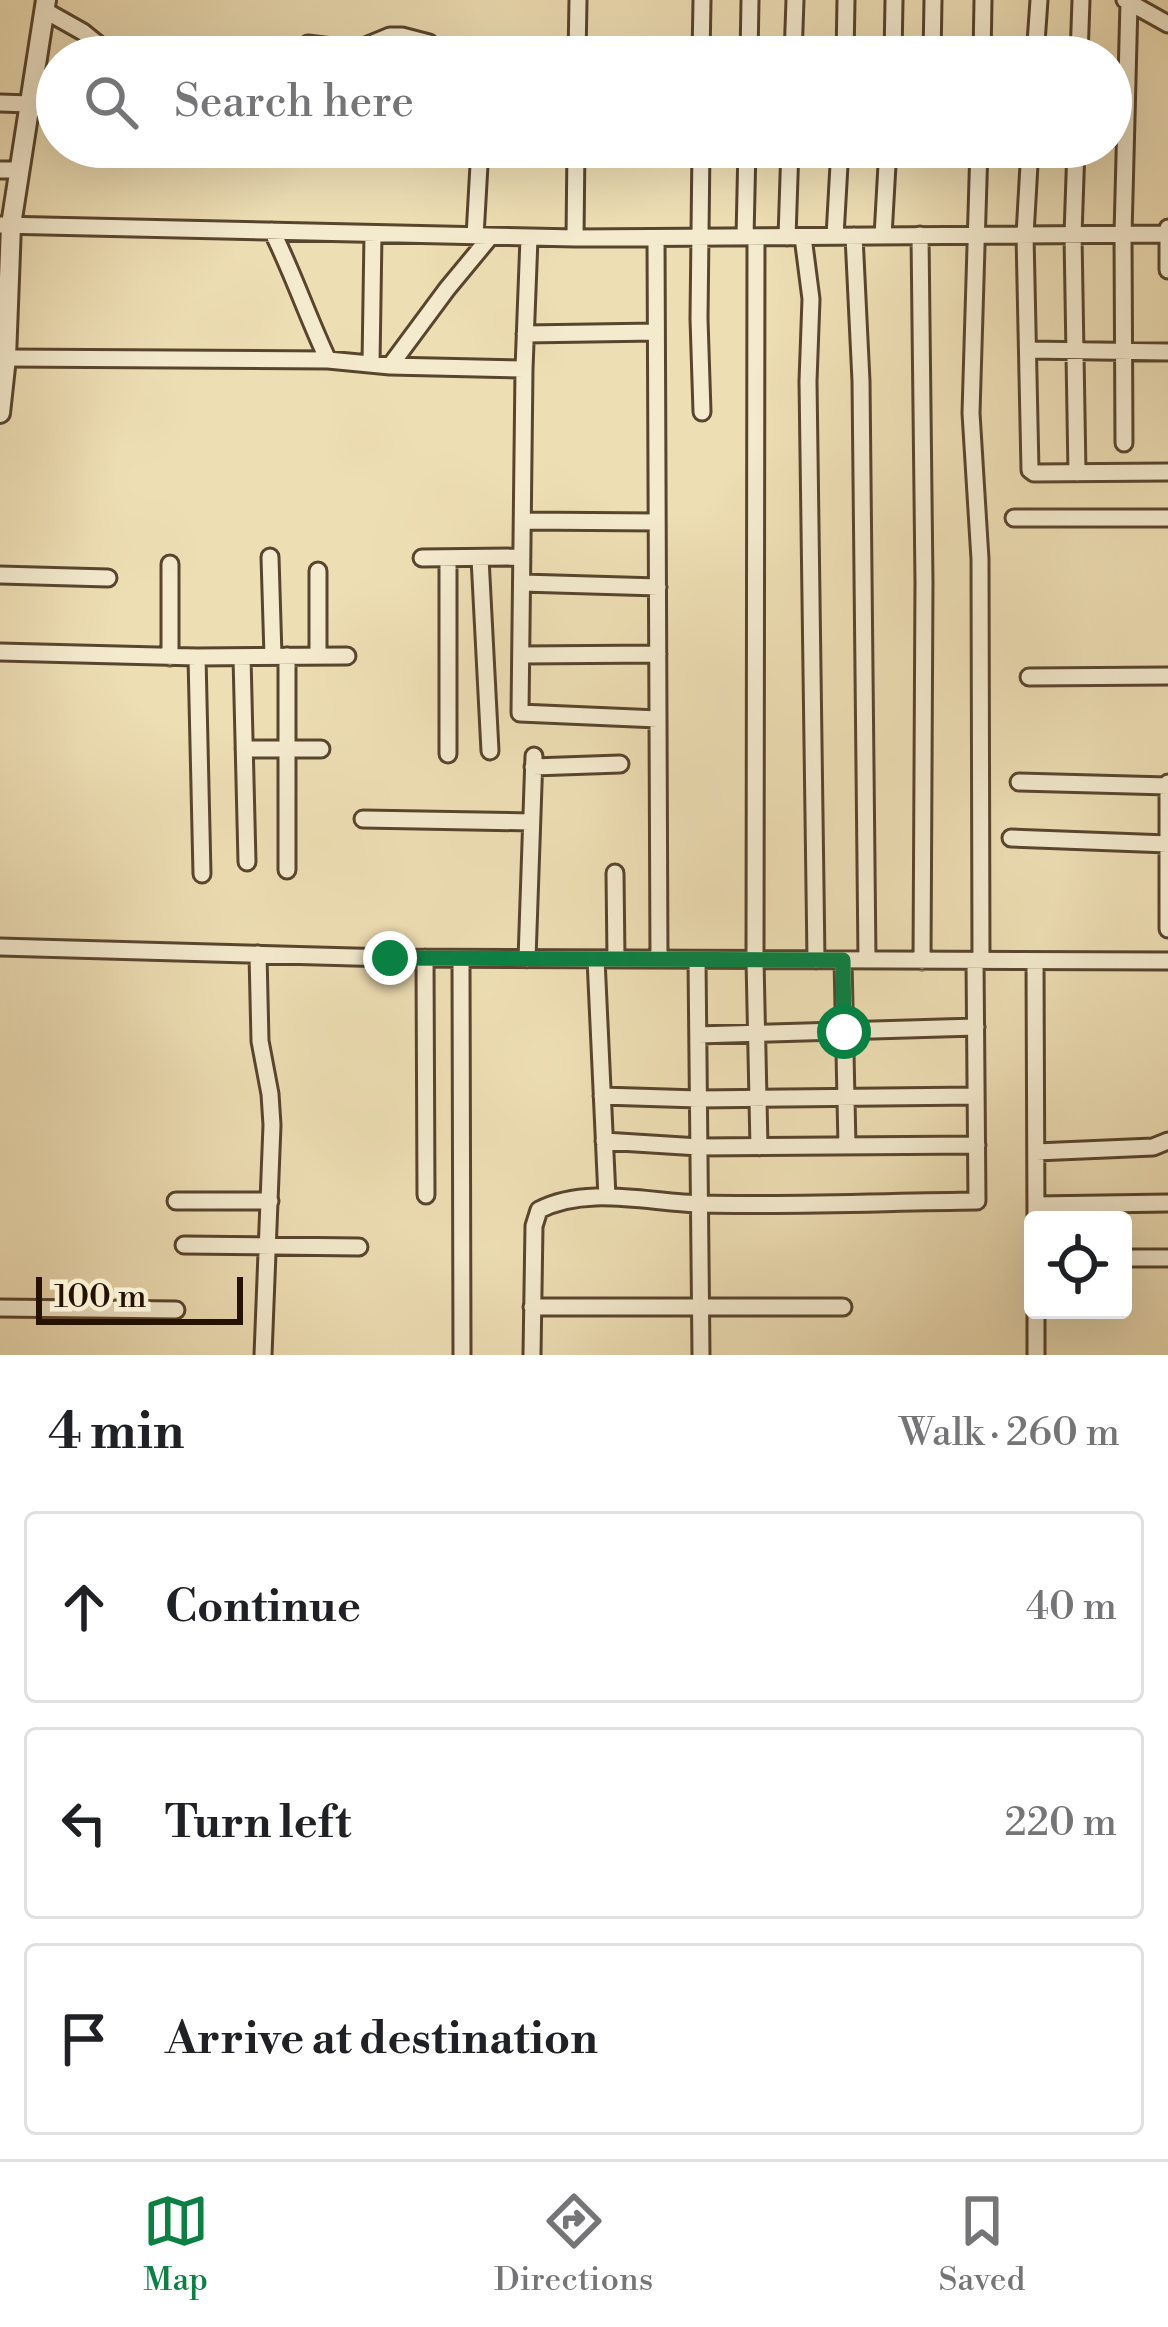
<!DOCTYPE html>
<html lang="en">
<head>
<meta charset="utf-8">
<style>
  body { margin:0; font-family:"Libre Bodoni",serif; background:#f6f6f6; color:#202124 }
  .controls { position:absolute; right:36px; bottom:36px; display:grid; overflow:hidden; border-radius:12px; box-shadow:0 12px 48px #0002 }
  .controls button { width:108px; height:108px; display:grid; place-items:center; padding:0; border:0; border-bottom:3px solid #e0e0e0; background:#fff; color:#202124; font:60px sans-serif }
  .scale { position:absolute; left:36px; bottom:30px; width:207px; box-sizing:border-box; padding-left:12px; border:6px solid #261201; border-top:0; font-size:33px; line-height:42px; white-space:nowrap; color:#261201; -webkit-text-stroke:9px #f4eace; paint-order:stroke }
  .stop { position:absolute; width:36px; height:36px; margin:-27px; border:9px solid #0b8043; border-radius:50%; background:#fff }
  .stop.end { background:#0b8043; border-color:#fff; box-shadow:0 3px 12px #0008 }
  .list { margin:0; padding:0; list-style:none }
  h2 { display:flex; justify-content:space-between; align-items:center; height:156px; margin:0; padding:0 48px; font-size:51px }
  h2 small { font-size:39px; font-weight:400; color:#757577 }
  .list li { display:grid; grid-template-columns:78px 1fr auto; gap:36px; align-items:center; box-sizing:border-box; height:192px; margin:0 24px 24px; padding:0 24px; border:3px solid #e0e0e0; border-radius:12px }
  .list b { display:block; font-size:45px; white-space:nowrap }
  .list em { font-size:39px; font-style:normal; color:#757577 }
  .icon { flex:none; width:66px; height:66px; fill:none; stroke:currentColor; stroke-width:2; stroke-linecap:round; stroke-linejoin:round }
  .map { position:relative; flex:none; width:1168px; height:1355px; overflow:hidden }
  .search { position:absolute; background:#fff; box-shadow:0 12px 48px #0002; left:36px; right:36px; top:36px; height:132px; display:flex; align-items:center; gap:30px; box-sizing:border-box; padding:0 42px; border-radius:66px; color:#757577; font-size:45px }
  .sheet { height:804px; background:#fff }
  nav { display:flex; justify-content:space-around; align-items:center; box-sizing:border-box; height:168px; border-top:3px solid #e0e0e0; background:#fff; font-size:33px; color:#757577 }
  nav a { display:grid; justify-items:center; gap:6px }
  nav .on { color:#0b8043 }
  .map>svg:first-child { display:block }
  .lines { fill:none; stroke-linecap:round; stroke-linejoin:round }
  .minor-casing { stroke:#58452e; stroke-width:21 }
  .tertiary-casing { stroke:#58452e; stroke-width:24 }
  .minor { stroke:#f4eace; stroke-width:15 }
  .tertiary { stroke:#f4eace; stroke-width:18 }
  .route { stroke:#0b8043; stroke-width:15 }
</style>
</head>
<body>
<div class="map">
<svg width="1168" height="1355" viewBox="0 0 1168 1355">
  <rect width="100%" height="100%" fill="#eedeb4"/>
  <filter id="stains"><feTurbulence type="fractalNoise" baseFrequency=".00167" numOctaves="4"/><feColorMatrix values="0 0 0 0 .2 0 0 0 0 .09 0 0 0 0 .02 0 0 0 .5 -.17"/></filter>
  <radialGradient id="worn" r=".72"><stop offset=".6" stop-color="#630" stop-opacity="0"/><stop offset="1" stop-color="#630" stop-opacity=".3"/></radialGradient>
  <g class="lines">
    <defs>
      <path id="minor" d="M1125,0L1168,24
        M44,10L83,32L114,57
        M308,44L356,50L390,36H402L429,43L440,57
        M577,57L578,0
        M701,57L702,0
        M749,57L750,0
        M793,57L795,0
        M845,57L846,0
        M893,57L894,0
        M932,57L933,0
        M982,57L983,0
        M1035,57L1039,0
        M1079,57L1081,0
        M0,103L30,104
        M701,147L699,319L702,412
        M979,147L971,413L980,559L981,961
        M1030,147L1025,235L1030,470L1034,473L1168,472
        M1076,147L1073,235L1077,473
        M0,170H18
        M0,225L575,238L1168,234
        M1168,228V270
        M272,231C293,273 308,318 328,360
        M920,235L924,582L922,961
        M475,236L480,147
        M835,236L840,147
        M854,236L861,381L867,960
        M883,236L888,147
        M745,237L747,147
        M756,237L755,960L759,1147
        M787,237L790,147
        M803,237L811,299L808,381L816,960
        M529,238L524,369L520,713L658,719
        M575,238L576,147
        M656,238L659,959
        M525,334L656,332
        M1028,350L1168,352
        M6,358L328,360L390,366L524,369
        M371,364L373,234
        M390,366L447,289L490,237
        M1124,443L1123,234L1129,2
        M1014,518H1168
        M523,521L657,522
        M270,557L273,656
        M422,558L522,557
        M448,558V754
        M480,558L490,751
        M318,571V656
        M0,575L108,578
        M522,583L658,587
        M0,652L197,657L347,656
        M521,655L658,654
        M287,656V870
        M170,657V564
        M197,657L202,874
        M242,657L247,862
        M1029,677L1168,676
        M244,749H321
        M533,767L620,764
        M1019,782L1168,786
        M1168,783V929
        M363,819L531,822
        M1011,838L1168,844
        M615,873L616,959
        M0,947L390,958L1168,961
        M258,954L260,1041L270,1094L272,1125L263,1355
        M425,958L426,1195
        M461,959L462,1355
        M527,959L534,756
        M596,959L607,1197
        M697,960L701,1355
        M843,960L847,1146
        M1035,961L1036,1220
        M698,1035L976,1027
        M602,1096L698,1099L976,1096
        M604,1141L699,1147L977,1145
        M1036,1152L1153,1147L1168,1141
        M176,1201H270
        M1036,1205L1168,1203
        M184,1245L359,1247
        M1123,1258H1168
        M532,1307H843
        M0,1308L176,1310
        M1036,1310V1355
        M532,1355L534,1226L539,1210C587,1185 650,1203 702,1204C793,1206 886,1202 977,1201L975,961"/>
      <path id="tertiary" d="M0,413L6,358L11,225L46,0"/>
    </defs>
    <use href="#minor" class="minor-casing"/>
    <use href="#tertiary" class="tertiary-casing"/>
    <use href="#minor" class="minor"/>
    <use href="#tertiary" class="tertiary"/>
  </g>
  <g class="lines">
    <path class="route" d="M390,958L843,960L844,1032"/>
  </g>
  <rect width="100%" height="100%" filter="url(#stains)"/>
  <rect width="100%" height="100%" fill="url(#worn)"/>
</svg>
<div class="controls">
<button><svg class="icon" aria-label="locate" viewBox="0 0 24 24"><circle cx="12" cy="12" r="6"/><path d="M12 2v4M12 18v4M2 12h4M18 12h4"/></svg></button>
</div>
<div class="scale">100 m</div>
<div class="stop" style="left:844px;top:1032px"></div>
<div class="stop end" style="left:390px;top:958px"></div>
<div class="search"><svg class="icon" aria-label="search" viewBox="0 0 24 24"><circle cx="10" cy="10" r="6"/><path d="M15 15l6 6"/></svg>Search here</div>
</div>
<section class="sheet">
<h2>4 min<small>Walk · 260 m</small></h2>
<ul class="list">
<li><svg class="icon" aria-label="ahead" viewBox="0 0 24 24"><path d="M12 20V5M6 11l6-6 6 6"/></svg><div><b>Continue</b></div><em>40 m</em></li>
<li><svg class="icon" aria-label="left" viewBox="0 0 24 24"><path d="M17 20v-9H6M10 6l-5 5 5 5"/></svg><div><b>Turn left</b></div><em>220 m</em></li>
<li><svg class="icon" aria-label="arrive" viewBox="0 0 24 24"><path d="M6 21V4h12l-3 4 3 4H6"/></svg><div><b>Arrive at destination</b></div></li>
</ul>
</section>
<nav>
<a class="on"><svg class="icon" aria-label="map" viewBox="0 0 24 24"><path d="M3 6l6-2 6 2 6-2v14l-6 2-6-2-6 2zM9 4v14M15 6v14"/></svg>Map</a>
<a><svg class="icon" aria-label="directions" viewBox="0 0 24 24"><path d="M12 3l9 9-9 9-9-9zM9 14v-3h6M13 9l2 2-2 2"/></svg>Directions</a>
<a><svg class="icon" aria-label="saved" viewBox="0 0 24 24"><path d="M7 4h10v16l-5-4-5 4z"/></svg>Saved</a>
</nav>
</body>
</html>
